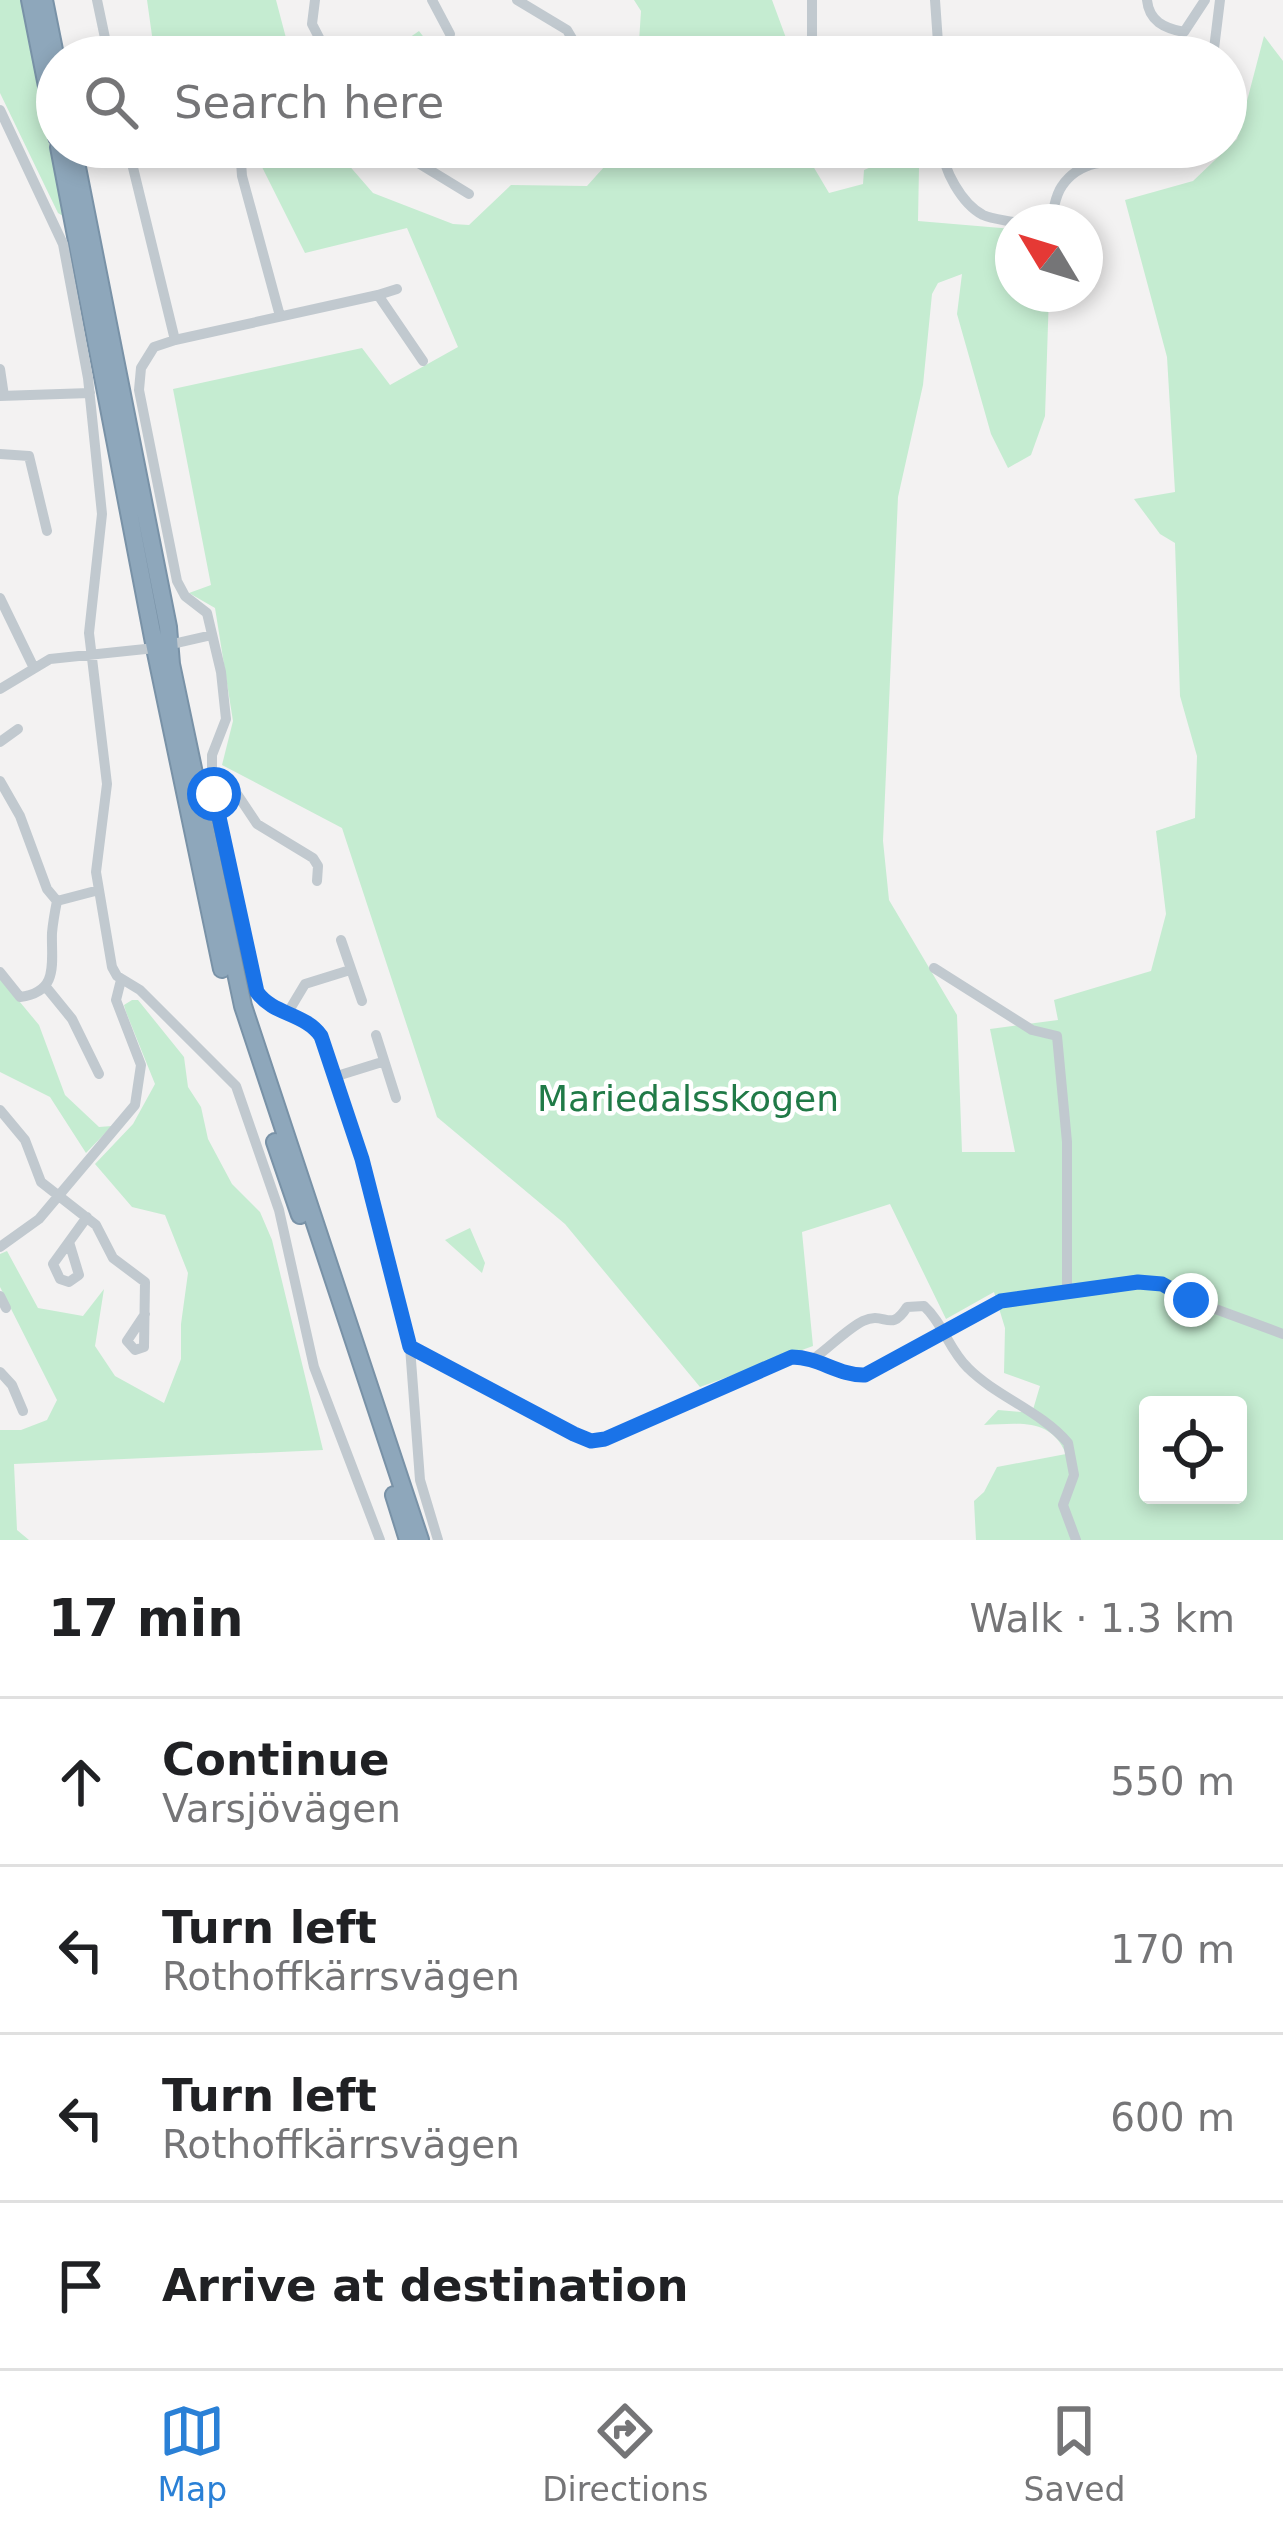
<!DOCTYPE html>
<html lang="en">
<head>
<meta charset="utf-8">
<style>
  body { margin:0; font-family:"DejaVu Sans",sans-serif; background:#f2f2f2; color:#202124 }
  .controls { position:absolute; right:36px; bottom:36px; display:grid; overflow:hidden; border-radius:12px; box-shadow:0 6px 18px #0003 }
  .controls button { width:108px; height:108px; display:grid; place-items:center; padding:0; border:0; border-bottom:3px solid #e0e0e0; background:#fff; color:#202124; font:60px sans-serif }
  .compass { position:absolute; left:995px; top:204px; width:108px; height:108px; border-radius:50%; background:#fff; box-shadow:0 6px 18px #0003; rotate:308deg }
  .stop { position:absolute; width:36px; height:36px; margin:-27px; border:9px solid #1a73e8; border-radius:50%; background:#fff }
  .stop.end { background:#1a73e8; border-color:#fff; box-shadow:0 3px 12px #0008 }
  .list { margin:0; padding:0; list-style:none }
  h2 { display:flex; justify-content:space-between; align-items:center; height:156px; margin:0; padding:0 48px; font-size:51px }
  h2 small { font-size:39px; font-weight:400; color:#757577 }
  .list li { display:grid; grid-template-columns:78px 1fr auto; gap:36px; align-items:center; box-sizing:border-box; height:168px; padding:0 48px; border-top:3px solid #e0e0e0 }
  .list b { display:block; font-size:45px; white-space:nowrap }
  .list p { margin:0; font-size:39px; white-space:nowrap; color:#757577 }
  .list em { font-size:39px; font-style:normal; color:#757577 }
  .icon { flex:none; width:66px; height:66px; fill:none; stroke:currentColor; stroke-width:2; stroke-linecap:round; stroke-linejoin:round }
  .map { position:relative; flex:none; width:1283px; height:1540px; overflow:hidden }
  .search { position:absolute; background:#fff; box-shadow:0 6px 18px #0003; left:36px; right:36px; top:36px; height:132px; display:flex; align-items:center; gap:30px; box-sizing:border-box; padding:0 42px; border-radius:66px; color:#757577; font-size:45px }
  .sheet { height:828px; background:#fff }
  nav { display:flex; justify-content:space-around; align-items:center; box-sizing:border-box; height:168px; border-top:3px solid #e0e0e0; background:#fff; font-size:33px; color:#757577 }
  nav a { display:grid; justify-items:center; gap:6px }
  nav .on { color:#2a80d6 }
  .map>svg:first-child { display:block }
  .green { fill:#c5ecd1; fill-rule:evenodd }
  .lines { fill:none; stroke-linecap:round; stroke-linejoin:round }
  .highway-casing { stroke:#7992a7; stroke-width:20 }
  .minor { stroke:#c1c9cf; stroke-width:10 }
  .highway { stroke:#8ea7bb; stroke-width:16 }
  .route { stroke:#1a73e8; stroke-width:15 }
  .labels { text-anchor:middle; stroke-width:9; stroke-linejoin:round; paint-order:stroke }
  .park-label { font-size:36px; fill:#207a47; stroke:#fff }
</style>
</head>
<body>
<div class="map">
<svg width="1283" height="1540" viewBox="0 0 1283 1540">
  <rect width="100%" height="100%" fill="#f3f2f2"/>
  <path class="green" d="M0,0H21L63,216L58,213L0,93Z
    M147,0H276L291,57H155Z
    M634,0H772L793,57H638L641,11Z
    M419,31L439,57H395L390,51Z
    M1264,36L1283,61V1540H976L974,1501L984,1492L997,1467L1066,1454C1051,1417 1017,1424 984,1425L998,1410L1032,1413L1040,1386L1004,1373L1005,1328L994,1292L946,1319L890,1204L802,1232L813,1346L700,1387L565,1224L437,1117L342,828L222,765L233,721L215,608L189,593L211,585L173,389L362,348L390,385L458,347L407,228L305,253L252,147H333L373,193L453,224L469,225L511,185L587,186L622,147H811L813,166L829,193L863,184L864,170L904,153L919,167L918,221L1013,229V294H1049L1045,416L1031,455L1008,468L991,434L957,314L962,274L938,283L932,294L923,385L898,497L883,841L889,900L957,1015L962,1152H1015L990,1029L1058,1020L1054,1000L1151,971L1166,914L1156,831L1195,818L1197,756L1180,696L1175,543L1160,534L1134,499L1175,492L1167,357L1125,200L1193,181L1237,139ZM1148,1405H1238V1495H1148Z
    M0,978L39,1025L65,1095L99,1127L112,1126L86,1153L50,1097L0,1072Z
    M132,1000H138L184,1057L188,1087L201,1107L208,1139L232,1184L260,1212L272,1240L323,1450L14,1464L17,1530L29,1540H0V1430H21L47,1420L57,1400L0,1287V1254L7,1251L38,1308L83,1316L104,1289L95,1346L115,1376L164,1403L181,1359V1324L188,1273L165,1215L132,1207L95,1164L133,1124L155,1084L126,1012L124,1005Z
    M470,1228L485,1263L482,1273L445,1240Z"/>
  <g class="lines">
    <defs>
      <path id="highway" d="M30,0L57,137
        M44,0L57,65
        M59,147L155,648L222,969
        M73,147L168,627L171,664L243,1006L420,1540
        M275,1142L300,1215
        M394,1495L408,1540"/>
    </defs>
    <use href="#highway" class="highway-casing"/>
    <path class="minor" d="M97,0L109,57
      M315,0L312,24L329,57
      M432,0L450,34
      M517,0L567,30L583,57
      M812,0V57
      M935,0L939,57
      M1147,0C1149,21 1164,28 1184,32L1205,0
      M1213,57L1220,0
      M0,110L63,244L88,378L102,514L89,633L107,784L96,872L112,967L117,976L140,990L236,1086L279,1210L314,1367L380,1540
      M128,147L175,340L154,347L141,368L139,390L177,581L185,596L207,613L221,672L226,719L212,755V780L259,996L273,1008L313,1025L337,1076L390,1261L410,1347L420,1480L438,1540
      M392,147L469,194
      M943,147C942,169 962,204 983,215C992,219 1004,220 1013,222
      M241,162L242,176L280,316
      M418,163L431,147
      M1049,222C1055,210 1054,197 1062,186C1083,155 1119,162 1151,162L1165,147
      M378,295L397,289
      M175,340L378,295L423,361
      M0,369L4,396
      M0,396L90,393
      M0,454L29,456L47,531
      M0,598L33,666
      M0,689L50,659L155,648L212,635
      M0,742L18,729
      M212,780L233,788L257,824L313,858L318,866L317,881
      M0,781L20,816L47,889L57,901
      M57,901L99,890
      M341,940L362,1001
      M934,968L1032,1030L1057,1036L1067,1142V1293
      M0,972L20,997C60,992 51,962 52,933C53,922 55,911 57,901
      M46,987L72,1019L99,1074
      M287,1014L305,984L350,970
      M376,1035L396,1098
      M337,1076L382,1062
      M0,1110L25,1140L41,1182L96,1225L113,1258L145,1282L144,1347L135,1350L127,1341L145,1314
      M69,1242L79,1275L69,1282L60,1279L53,1264L87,1217
      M0,1247L39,1219L135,1105L141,1065L116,1000L121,980
      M0,1296L6,1308
      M410,1347L574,1434L597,1441L792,1357C819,1357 839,1375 865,1375L1002,1302L1139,1282L1162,1284L1191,1300L1283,1334
      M813,1359C829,1348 847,1329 863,1321C885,1310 890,1334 907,1307L924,1306C943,1323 949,1350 968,1368C997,1397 1041,1411 1068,1443L1074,1475L1063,1505L1076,1540
      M0,1372L12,1385L23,1411"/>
    <use href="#highway" class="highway"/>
  </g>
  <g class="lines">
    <path class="route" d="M214,794L257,992C273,1015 305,1013 321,1036L362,1159L410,1347L574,1434L591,1441L605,1439L792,1357C819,1357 839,1376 865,1375L1001,1301L1138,1282L1162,1284L1191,1300"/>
  </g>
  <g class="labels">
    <g class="park-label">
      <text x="688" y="1111">Mariedalsskogen</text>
    </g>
  </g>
</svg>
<div class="controls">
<button><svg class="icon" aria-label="locate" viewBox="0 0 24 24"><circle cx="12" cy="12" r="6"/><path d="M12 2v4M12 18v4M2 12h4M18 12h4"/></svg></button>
</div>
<svg class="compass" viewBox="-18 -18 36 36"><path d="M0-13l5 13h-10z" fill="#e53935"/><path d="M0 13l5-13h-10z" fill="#757577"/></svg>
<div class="stop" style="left:214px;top:794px"></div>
<div class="stop end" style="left:1191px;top:1300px"></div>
<div class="search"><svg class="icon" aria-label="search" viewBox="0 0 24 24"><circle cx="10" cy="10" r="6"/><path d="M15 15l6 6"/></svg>Search here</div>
</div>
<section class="sheet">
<h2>17 min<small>Walk · 1.3 km</small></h2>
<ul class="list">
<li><svg class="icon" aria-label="ahead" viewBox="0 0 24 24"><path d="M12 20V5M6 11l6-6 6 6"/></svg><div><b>Continue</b><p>Varsjövägen</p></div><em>550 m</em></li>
<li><svg class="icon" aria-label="left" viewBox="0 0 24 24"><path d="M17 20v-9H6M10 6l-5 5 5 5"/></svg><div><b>Turn left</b><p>Rothoffkärrsvägen</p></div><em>170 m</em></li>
<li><svg class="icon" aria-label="left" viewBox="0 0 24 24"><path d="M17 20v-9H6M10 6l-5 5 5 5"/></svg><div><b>Turn left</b><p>Rothoffkärrsvägen</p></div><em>600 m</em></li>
<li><svg class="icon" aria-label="arrive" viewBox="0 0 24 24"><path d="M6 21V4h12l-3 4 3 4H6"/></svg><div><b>Arrive at destination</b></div></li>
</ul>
</section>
<nav>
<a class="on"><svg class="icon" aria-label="map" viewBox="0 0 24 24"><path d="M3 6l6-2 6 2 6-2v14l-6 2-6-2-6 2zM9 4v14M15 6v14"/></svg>Map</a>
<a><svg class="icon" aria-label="directions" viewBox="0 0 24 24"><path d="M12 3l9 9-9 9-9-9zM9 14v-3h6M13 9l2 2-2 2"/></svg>Directions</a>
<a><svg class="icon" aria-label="saved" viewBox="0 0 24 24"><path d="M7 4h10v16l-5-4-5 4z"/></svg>Saved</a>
</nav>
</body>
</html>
